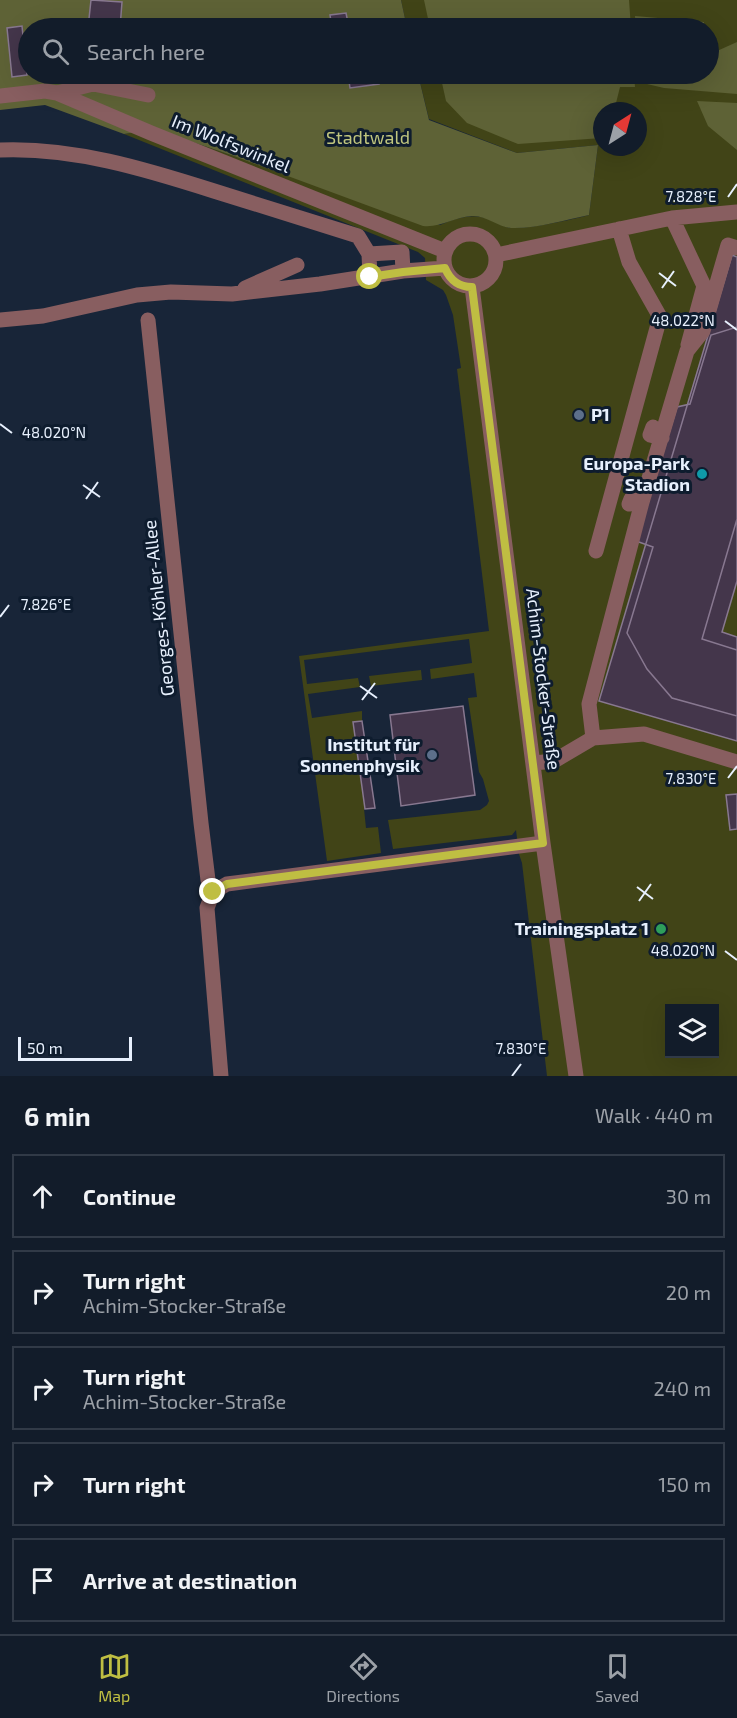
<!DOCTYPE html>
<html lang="en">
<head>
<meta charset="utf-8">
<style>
  body { margin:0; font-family:"Exo 2",sans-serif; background:#1f2936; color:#f1f3f6 }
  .controls { position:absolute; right:18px; bottom:18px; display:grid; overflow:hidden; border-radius:0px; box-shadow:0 6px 24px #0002 }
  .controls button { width:54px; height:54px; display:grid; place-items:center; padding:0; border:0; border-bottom:2px solid #313a47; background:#121c2a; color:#f1f3f6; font:30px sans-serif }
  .compass { position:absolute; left:593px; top:102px; width:54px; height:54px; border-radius:50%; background:#121c2a; box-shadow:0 6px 24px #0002; rotate:36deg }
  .scale { position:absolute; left:18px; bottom:15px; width:114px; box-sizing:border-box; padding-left:6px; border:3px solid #e7f0fd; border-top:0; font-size:16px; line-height:21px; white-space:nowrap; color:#e7f0fd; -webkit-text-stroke:4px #0e1c2e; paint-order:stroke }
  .stop { position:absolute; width:18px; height:18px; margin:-14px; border:4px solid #bfbe42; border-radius:50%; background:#fff }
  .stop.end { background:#bfbe42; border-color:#fff; box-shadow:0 2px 6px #0008 }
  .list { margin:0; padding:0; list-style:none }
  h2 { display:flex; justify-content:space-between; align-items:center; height:78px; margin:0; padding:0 24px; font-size:26px }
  h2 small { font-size:20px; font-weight:400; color:#9ca1a8 }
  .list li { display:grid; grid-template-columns:39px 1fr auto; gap:18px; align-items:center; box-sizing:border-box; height:84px; margin:0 12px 12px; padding:0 12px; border:2px solid #313a47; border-radius:0px }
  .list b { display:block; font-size:22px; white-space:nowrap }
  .list p { margin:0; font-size:20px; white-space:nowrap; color:#9ca1a8 }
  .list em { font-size:20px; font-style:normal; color:#9ca1a8 }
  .icon { flex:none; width:33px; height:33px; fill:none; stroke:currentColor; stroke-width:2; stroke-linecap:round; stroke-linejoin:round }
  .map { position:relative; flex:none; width:737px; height:1076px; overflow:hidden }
  .search { position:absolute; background:#121c2a; box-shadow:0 6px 24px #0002; left:18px; right:18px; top:18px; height:66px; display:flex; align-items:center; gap:15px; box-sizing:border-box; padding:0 21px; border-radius:33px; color:#9ca1a8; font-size:22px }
  .sheet { height:558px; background:#121c2a }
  nav { display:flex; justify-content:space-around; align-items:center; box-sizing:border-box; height:84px; border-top:2px solid #313a47; background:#121c2a; font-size:16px; color:#9ca1a8 }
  nav a { display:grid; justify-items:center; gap:3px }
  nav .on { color:#bfbe42 }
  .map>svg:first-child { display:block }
  .green { fill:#414417; fill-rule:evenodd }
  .forest { fill:#5e6236 }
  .building { fill:#44364b; stroke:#887890; stroke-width:1.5 }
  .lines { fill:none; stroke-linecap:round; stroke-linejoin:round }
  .minor { stroke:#885e60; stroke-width:15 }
  .route { stroke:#bfbe42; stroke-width:8 }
  .ticks { fill:none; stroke:#e7f0fd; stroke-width:2 }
  .service-dot { fill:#5c6f8a; stroke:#0e1c2e; stroke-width:2 }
  .culture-dot { fill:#0f9aa8; stroke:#0e1c2e; stroke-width:2 }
  .leisure-dot { fill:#2e9e5b; stroke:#0e1c2e; stroke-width:2 }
  .labels { text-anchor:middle; stroke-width:6; stroke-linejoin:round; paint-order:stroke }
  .park-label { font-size:18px; fill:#c0c67e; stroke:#0e1c2e }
  .street-label { font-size:18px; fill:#e7f0fd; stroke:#0e1c2e }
  .poi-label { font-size:18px; font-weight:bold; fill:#e7f0fd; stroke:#0e1c2e; text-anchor:end }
  .ticks-label { font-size:15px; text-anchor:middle; fill:#e7f0fd; stroke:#0e1c2e; stroke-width:6; stroke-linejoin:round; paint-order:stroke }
</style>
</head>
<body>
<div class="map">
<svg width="737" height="1076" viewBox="0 0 737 1076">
  <rect width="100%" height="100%" fill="#182538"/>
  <path class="green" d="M401,0H737V1076H547L522,863L519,854L516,830L512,835L393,849L388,820L480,810L487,805L489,801L483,779L479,772L468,698L477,697L474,673L431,679L430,669L472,663L469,639L304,660L307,684L358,678L360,687L308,694L312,718L362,711V721L353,722L365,809H364L366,828L378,827L381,853L327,861L299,656L489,631L457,369L461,368L453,315L446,295L443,290L426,280L425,258L418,252L124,134L154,129L440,225C457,218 472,213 489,219C496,222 503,227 511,228C530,229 570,220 589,215L598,145L517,153L429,119L418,74H708V28H407ZM602,111H638V147H602ZM670,1008H714V1054H670Z
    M421,670L422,680L371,686L369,676Z"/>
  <path class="forest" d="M0,0H401L407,28H28V74H418L429,120L517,153L598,145L589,215C565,220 535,229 511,228C498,227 486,215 472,216C454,217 440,228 423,226L234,156L154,129L124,134L45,105L0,110Z
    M424,0H629L631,28H430Z
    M635,16L704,22V28H636Z
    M737,42V94L664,88L647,84L640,75V74H708L709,52L717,51Z
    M440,74H634L635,87H620L614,111H602V138L518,144L467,123L446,101Z
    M697,101L737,103V150L708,126Z"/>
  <path class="building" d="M91,0L122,2L120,28H88Z
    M346,13L349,28H332L330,15Z
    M69,19L87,20V28H69Z
    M22,26L27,75L12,77L7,28Z
    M348,74H378L379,84L350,88Z
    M732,255L737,257V581L722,632L737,637V741L599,701Z
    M737,327V519L702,639L737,650V716L672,698L647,669L627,633L653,547L636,541L677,407L690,404L711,335Z
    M463,706L475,795L401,806L390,715Z
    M362,721L375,808L365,809L353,722Z
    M737,794V829L730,830L726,795Z"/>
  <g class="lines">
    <path class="minor" d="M57,93L93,84L148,95
      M0,96L45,91L57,93L151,133L445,251
      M0,150C73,147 145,169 214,191C262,206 310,221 358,236L369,254
      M672,218L704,286L688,345
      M444 260a26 26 0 1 1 52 0a26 26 0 1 1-52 0Z
      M496,255L672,218L737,212
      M370,277L369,254L402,252L403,271
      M472,287L543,843L576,1076
      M245,288L297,265
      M0,320L43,316L137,295L171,292L232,294L320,284L403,271L445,268
      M148,320L201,823L208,880L213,892
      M653,427L650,435L662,438
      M629,504L631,499L642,502
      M596,551L660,317L629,262L619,229
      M593,738L589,704L642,502L687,351L703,331L728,245L737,248
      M534,763L554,761L593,738L644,734L737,762
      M221,1076L207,908L213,892L227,884L543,843"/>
  </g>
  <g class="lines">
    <path class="route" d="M213,892L227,884L543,843L472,287C459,287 450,280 445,268L403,272L370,277"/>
  </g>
  <path class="ticks" d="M728,197L737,184M659,273L676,286M662,288L674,271M725,321L737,330M0,424L12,433M83,485L100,497M86,499L98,482M0,617L9,605M360,686L377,698M362,700L375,683M728,778L737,766M637,887L653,899M639,901L651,884M725,951L737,960M512,1076L521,1064"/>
  <g class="service-dot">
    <circle cx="579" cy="415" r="6"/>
    <circle cx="432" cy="755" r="6"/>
  </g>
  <circle class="culture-dot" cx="702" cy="474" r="6"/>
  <circle class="leisure-dot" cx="661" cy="929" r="6"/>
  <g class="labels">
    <g class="park-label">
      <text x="368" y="144">Stadtwald</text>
    </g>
    <g class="street-label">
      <text transform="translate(231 144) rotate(22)" y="6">Im Wolfswinkel</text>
      <text transform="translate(159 608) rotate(-96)" y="6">Georges-Köhler-Allee</text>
      <text transform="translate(543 679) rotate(83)" y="6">Achim-Stocker-Straße</text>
    </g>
    <g class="poi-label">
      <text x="591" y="421" text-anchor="start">P1</text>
      <text x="690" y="470">Europa-Park<tspan x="690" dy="21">Stadion</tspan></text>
      <text x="420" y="751">Institut für<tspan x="420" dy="21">Sonnenphysik</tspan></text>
      <text x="649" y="935">Trainingsplatz 1</text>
    </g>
  </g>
  <g class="ticks-label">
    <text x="691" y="202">7.828°E</text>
    <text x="683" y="326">48.022°N</text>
    <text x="54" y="438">48.020°N</text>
    <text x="46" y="610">7.826°E</text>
    <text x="691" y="784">7.830°E</text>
    <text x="683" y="956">48.020°N</text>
    <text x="521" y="1054">7.830°E</text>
  </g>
</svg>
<div class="controls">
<button><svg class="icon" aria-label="layers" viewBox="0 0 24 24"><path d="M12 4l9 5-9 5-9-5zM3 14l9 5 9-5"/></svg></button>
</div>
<svg class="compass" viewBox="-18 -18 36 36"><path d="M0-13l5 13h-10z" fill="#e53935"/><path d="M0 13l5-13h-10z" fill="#9ca1a8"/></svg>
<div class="scale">50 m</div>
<div class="stop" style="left:370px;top:277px"></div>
<div class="stop end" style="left:213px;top:892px"></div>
<div class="search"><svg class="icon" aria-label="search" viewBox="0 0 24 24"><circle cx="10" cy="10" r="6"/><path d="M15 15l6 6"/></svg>Search here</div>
</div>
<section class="sheet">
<h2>6 min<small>Walk · 440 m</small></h2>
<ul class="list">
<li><svg class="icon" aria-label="ahead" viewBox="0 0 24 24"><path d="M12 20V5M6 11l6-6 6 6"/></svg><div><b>Continue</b></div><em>30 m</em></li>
<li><svg class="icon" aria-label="right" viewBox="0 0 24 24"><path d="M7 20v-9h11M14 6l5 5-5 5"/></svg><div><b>Turn right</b><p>Achim-Stocker-Straße</p></div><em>20 m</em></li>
<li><svg class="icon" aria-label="right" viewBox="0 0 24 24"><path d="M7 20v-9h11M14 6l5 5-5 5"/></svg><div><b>Turn right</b><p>Achim-Stocker-Straße</p></div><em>240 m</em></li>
<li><svg class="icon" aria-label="right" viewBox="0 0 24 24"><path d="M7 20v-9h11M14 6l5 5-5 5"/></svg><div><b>Turn right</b></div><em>150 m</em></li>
<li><svg class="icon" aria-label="arrive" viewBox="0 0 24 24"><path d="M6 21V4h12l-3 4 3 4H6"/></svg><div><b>Arrive at destination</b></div></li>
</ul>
</section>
<nav>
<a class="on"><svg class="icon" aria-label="map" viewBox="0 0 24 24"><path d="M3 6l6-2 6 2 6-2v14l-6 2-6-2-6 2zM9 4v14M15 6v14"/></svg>Map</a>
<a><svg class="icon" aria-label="directions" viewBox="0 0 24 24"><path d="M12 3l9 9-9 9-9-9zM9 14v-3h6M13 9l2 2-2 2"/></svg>Directions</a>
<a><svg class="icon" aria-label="saved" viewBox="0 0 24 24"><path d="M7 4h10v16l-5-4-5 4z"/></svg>Saved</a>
</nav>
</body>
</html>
